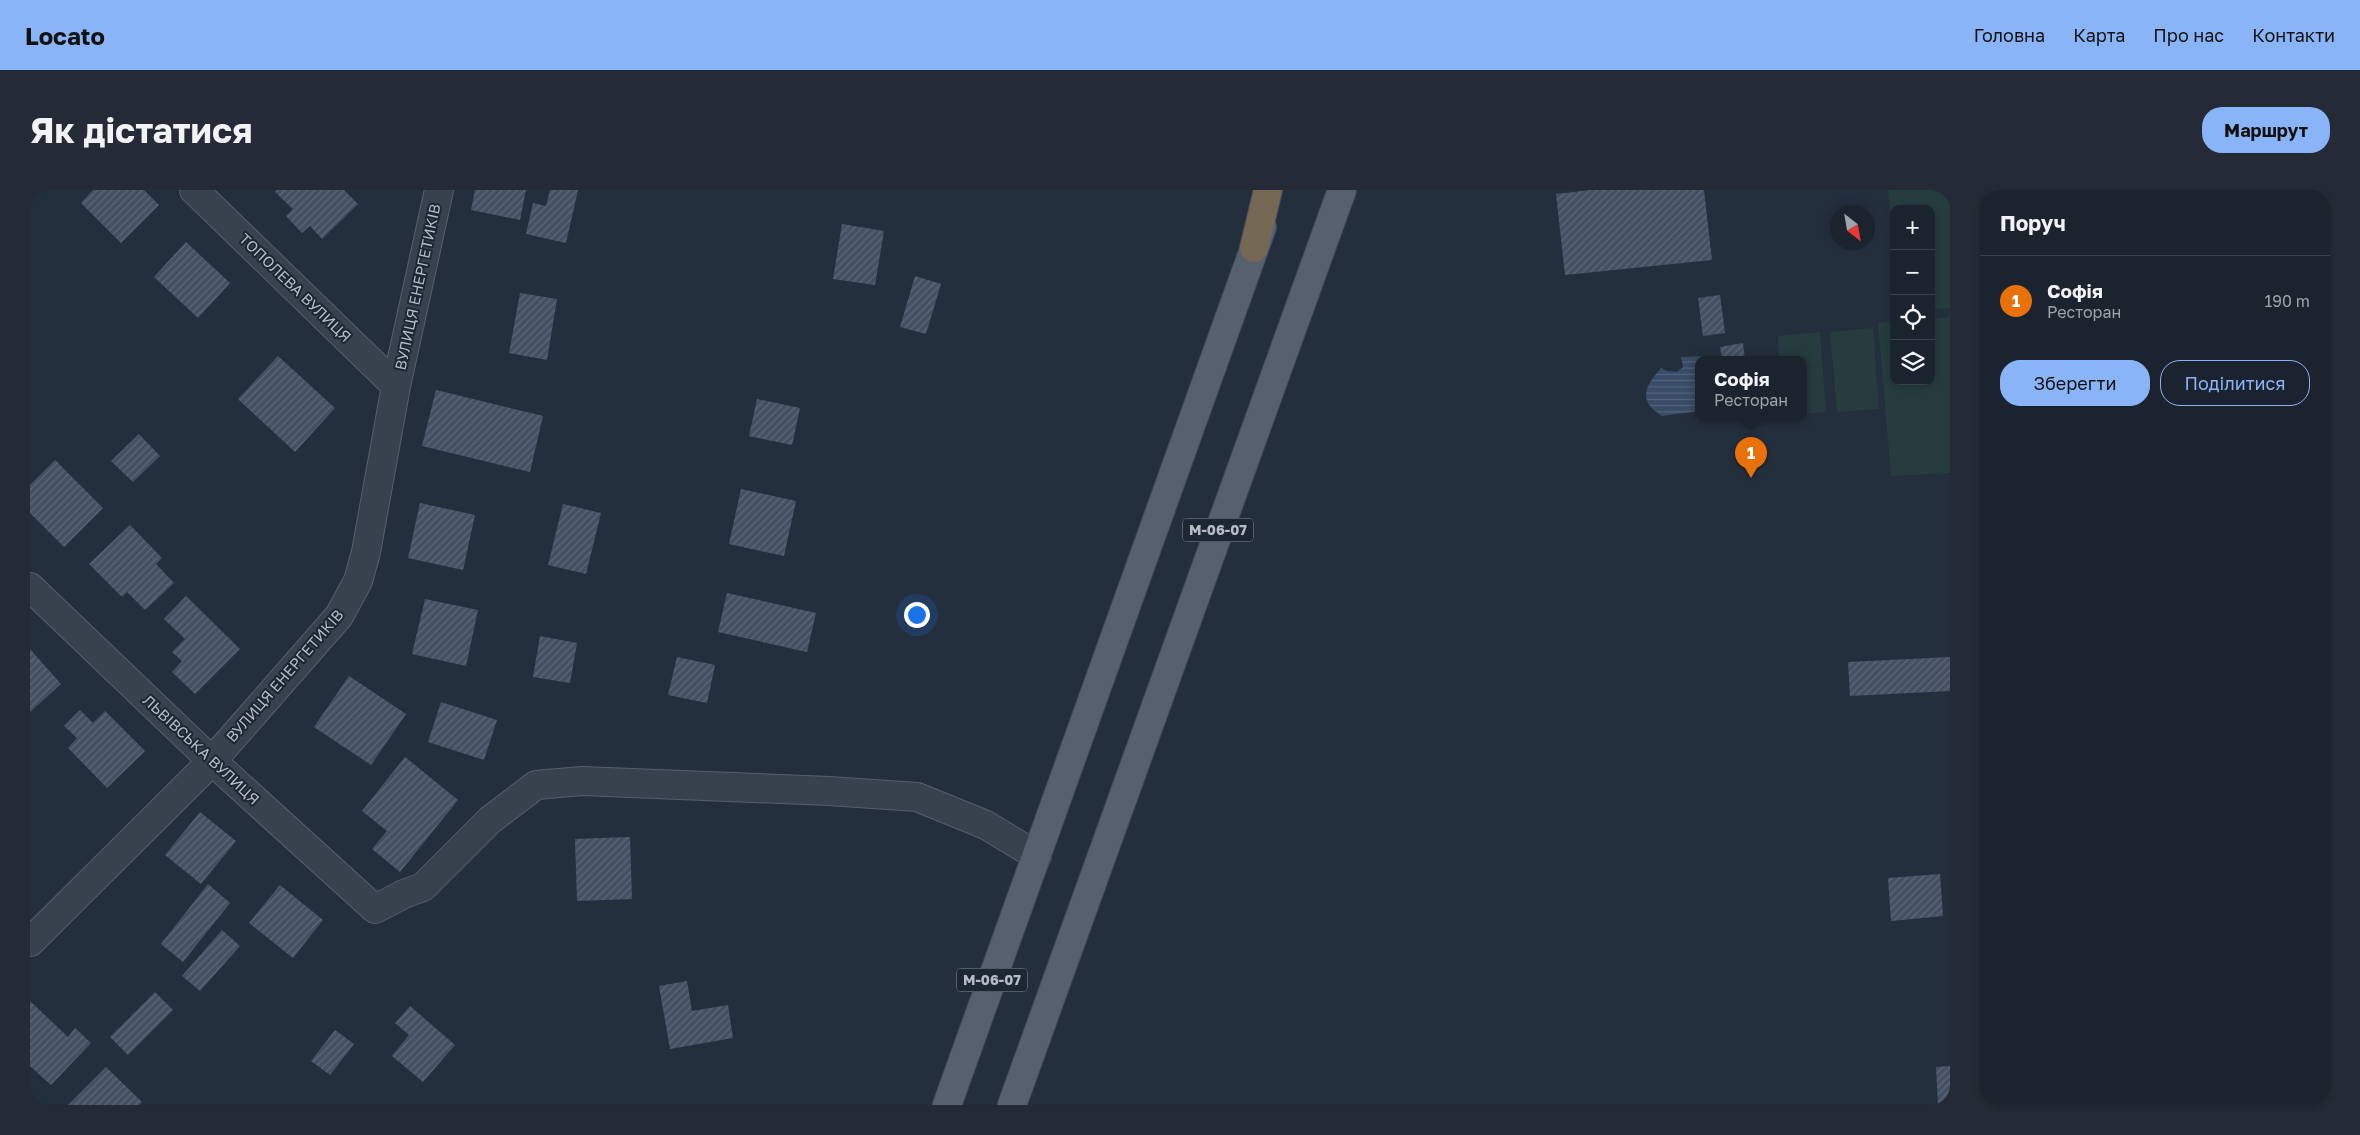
<!DOCTYPE html>
<html lang="uk">
<head>
<meta charset="utf-8">
<style>
  body { margin:0; font-family:"Golos Text",sans-serif; background:#242b36; color:#f1f3f6 }
  .controls { position:absolute; right:15px; top:15px; display:grid; overflow:hidden; border-radius:10px; box-shadow:0 2px 8px #0003 }
  .controls button { width:45px; height:45px; display:grid; place-items:center; padding:0; border:0; border-bottom:1px solid #39404a; background:#1b232e; color:#f1f3f6; font:25px sans-serif }
  .compass { position:absolute; left:1800px; top:15px; width:45px; height:45px; border-radius:50%; background:#1b232e; box-shadow:0 2px 8px #0003; rotate:149deg }
  .you { position:absolute; left:886px; top:424px; width:18px; height:18px; margin:-12px; border:4px solid #fff; border-radius:50%; background:#1a73e8; box-shadow:0 0 0 8px #1a73e833 }
  .badge { display:grid; place-items:center; width:32px; height:32px; border-radius:50%; background:#8ab4f8; color:#fff; font-size:16px; font-weight:700 }
  .pin { position:absolute; translate:-50% -41px; filter:drop-shadow(0 1px 2px #0008) }
  .pin::after { content:''; position:absolute; top:26px; width:18px; height:15px; background:inherit; clip-path:polygon(0 0,100% 0,50% 100%) }
  .popup { position:absolute; left:1665px; top:166px; width:112px; height:65px; box-sizing:border-box; display:grid; place-content:center; border-radius:10px; background:#1b232e; filter:drop-shadow(0 1px 4px #0005); font-size:16px; white-space:nowrap; color:#a0a4aa }
  .popup b { font-size:19px; color:#f1f3f6 }
  .popup::after { content:''; position:absolute; left:50%; top:100%; margin-left:-10px; border:10px solid transparent; border-top-color:#1b232e }
  .list { margin:0; padding:0; list-style:none }
  h2 { display:flex; justify-content:space-between; align-items:center; height:65px; margin:0; padding:0 20px; font-size:21px }
  h2 small { font-size:16px; font-weight:400; color:#a0a4aa }
  .list li { display:grid; grid-template-columns:32px 1fr auto; gap:15px; align-items:center; box-sizing:border-box; height:90px; padding:0 20px; border-top:1px solid #39404a }
  .list b { display:block; font-size:19px; white-space:nowrap }
  .list p { margin:0; font-size:16px; white-space:nowrap; color:#a0a4aa }
  .list em { font-size:16px; font-style:normal; color:#a0a4aa }
  .actions { display:flex; gap:10px; padding:15px 20px }
  .actions a { flex:1; padding:11px 0; border:1px solid #8ab4f8; border-radius:20px; text-align:center; font-size:18px; color:#8ab4f8 }
  .actions .main { background:#8ab4f8; color:#111 }
  .icon { flex:none; width:28px; height:28px; fill:none; stroke:currentColor; stroke-width:2; stroke-linecap:round; stroke-linejoin:round }
  .map { position:relative; flex:none; width:1920px; height:915px; overflow:hidden; border-radius:20px }
  header { display:flex; align-items:center; gap:30px; box-sizing:border-box; height:70px; padding:0 25px; background:#8ab4f8; color:#111 }
  header strong { font-size:24px }
  nav { display:flex; gap:28px; margin-inline-start:auto; font-size:18px }
  .intro { display:flex; align-items:center; justify-content:space-between; box-sizing:border-box; height:120px; padding:0 30px }
  h1 { margin:0; font-size:35px }
  .button { padding:12px 22px; border-radius:20px; background:#8ab4f8; color:#111; font-size:18px; font-weight:700 }
  main { display:flex; gap:30px; padding:0 30px }
  aside { flex:1; background:#1b232e; border-radius:20px; box-shadow:0 2px 8px #0003 }
  .map>svg:first-child { display:block }
  .park { fill:#263c3f }
  .water { fill:url(#water-rules) }
  .building { fill:url(#building-hatch) }
  .lines { fill:none; stroke-linecap:round; stroke-linejoin:round }
  .street-casing { stroke:#565f6c; stroke-width:30 }
  .primary-casing { stroke:#414a57; stroke-width:30 }
  .highway-casing { stroke:#434c59; stroke-width:30 }
  .street { stroke:#38414e; stroke-width:28 }
  .primary { stroke:#56606e; stroke-width:28 }
  .highway { stroke:#746855; stroke-width:28 }
  .labels { text-anchor:middle; stroke-width:4; stroke-linejoin:round; paint-order:stroke }
  .shield { fill:#1d2633; stroke:#878f9c; stroke-width:1 }
  .shield-label { font-size:14px; font-weight:bold; fill:#b4bcc9 }
  .street-label { font-size:15px; fill:#b4bcc9; stroke:#1d2633 }
</style>
</head>
<body>
<header>
<strong>Locato</strong>
<nav><a>Головна</a><a>Карта</a><a>Про нас</a><a>Контакти</a></nav>
</header>
<div class="intro"><h1>Як дістатися</h1><a class="button">Маршрут</a></div>
<main>
<div class="map">
<svg width="1920" height="915" viewBox="0 0 1920 915">
  <defs>
    <pattern id="water-rules" width="6" height="5" patternUnits="userSpaceOnUse" patternTransform="scale(1.25)"><rect width="6" height="5" fill="#394c67"/><path d="M0 2.5h6" fill="none" stroke="#53647b"/></pattern>
    <pattern id="building-hatch" width="6" height="6" patternUnits="userSpaceOnUse" patternTransform="scale(1.25)"><rect width="6" height="6" fill="#455162"/><path d="M-1 1l2-2M0 6l6-6M5 7l2-2" fill="none" stroke="#5d6877"/></pattern>
  </defs>
  <rect width="100%" height="100%" fill="#242f3e"/>
  <path class="park" d="M1858,0H1920V118L1901,119V19H1864V52Z
    M1920,127V283L1861,286L1848,133L1864,131V191H1901V129Z
    M1843,138L1849,219L1807,222L1800,142Z
    M1790,142L1796,222L1774,224V169H1749L1748,146Z"/>
  <path class="water" d="M1681,166L1682,169H1668V221L1632,226C1607,210 1615,197 1631,178L1637,181L1647,182L1653,177L1651,167Z"/>
  <path class="building" d="M63,0H114L129,15L91,53L51,13Z
    M247,0H314L328,14L292,49L280,36L272,43L256,26L263,19L245,2Z
    M445,0H496L490,30L441,20Z
    M520,0H548L536,53L496,44L503,13L516,16Z
    M1561,0H1674L1682,70L1535,85L1526,4Z
    M812,34L854,41L845,95L803,89Z
    M156,52L200,93L168,128L124,87Z
    M885,86L911,94L896,144L870,137Z
    M490,103L527,109L517,170L479,163Z
    M1690,105L1695,143L1673,146L1668,108Z
    M1713,153L1715,169H1692L1690,157Z
    M248,166L305,218L265,262L208,209Z
    M406,200L513,226L500,282L392,256Z
    M727,209L770,218L762,255L719,246Z
    M109,244L130,266L103,292L81,271Z
    M25,270L73,318L34,357L0,323V295Z
    M711,299L766,311L754,366L699,354Z
    M390,313L445,325L433,380L378,368Z
    M533,314L571,323L556,384L518,375Z
    M100,335L132,368L126,374L144,393L115,420L97,402L92,407L59,374Z
    M697,403L786,423L777,462L688,442Z
    M156,406L210,459L165,504L142,482L152,471L142,462L155,449L134,429Z
    M395,409L448,420L436,476L382,464Z
    M510,446L547,453L540,493L503,487Z
    M0,459L31,494L0,522Z
    M647,467L685,475L677,513L638,505Z
    M1920,467V501L1820,506L1818,472Z
    M319,486L376,524L341,575L284,537Z
    M411,512L467,530L454,570L398,552Z
    M50,520L63,533L75,521L115,561L77,598L38,558L47,548L34,536Z
    M375,567L428,610L370,682L342,659L357,641L332,621Z
    M170,622L206,651L171,694L135,665Z
    M600,647L602,709L547,711L545,649Z
    M1910,684L1913,726L1861,731L1858,688Z
    M178,694L200,713L153,772L131,754Z
    M250,695L293,730L263,768L219,733Z
    M192,740L210,756L170,801L152,786Z
    M657,791L662,821L698,815L703,848L640,859L629,796Z
    M125,802L143,820L98,865L80,847Z
    M0,811L38,847L45,838L61,853L21,895L0,876Z
    M380,816L425,855L393,892L362,866L379,845L365,833Z
    M305,840L324,854L300,885L281,871Z
    M1920,876V915H1908L1906,877Z
    M76,877L112,912L109,915H38Z"/>
  <g class="lines">
    <defs>
      <path id="street" d="M164,0L366,196
        M0,397L182,571L345,719L374,704L393,697L460,630L506,595L552,591L799,601L887,607L956,635L1007,666
        M0,752L182,571L309,426L328,391L336,362L366,196L409,0"/>
      <path id="primary" d="M917,915L1232,37
        M982,915L1312,0"/>
      <path id="highway" d="M1224,58L1238,0"/>
    </defs>
    <use href="#street" class="street-casing"/>
    <use href="#primary" class="primary-casing"/>
    <use href="#highway" class="highway-casing"/>
    <use href="#street" class="street"/>
    <use href="#primary" class="primary"/>
    <use href="#highway" class="highway"/>
  </g>
  <g class="labels">
    <g class="shield">
      <rect x="1153" y="328.5" width="70" height="23" rx="4"/>
      <rect x="927" y="778.5" width="70" height="23" rx="4"/>
    </g>
    <g class="shield-label">
      <text x="1188" y="345">М-06-07</text>
      <text x="962" y="795">М-06-07</text>
    </g>
    <g class="street-label">
      <text transform="translate(388 97) rotate(-78)" y="5">ВУЛИЦЯ ЕНЕРГЕТИКІВ</text>
      <text transform="translate(265 98) rotate(44)" y="5">ТОПОЛЕВА ВУЛИЦЯ</text>
      <text transform="translate(255 486) rotate(-49)" y="5">ВУЛИЦЯ ЕНЕРГЕТИКІВ</text>
      <text transform="translate(171 560) rotate(43)" y="5">ЛЬВІВСЬКА ВУЛИЦЯ</text>
    </g>
  </g>
</svg>
<div class="controls">
<button>+</button>
<button>−</button>
<button><svg class="icon" aria-label="locate" viewBox="0 0 24 24"><circle cx="12" cy="12" r="6"/><path d="M12 2v4M12 18v4M2 12h4M18 12h4"/></svg></button>
<button><svg class="icon" aria-label="layers" viewBox="0 0 24 24"><path d="M12 4l9 5-9 5-9-5zM3 14l9 5 9-5"/></svg></button>
</div>
<svg class="compass" viewBox="-18 -18 36 36"><path d="M0-13l5 13h-10z" fill="#e53935"/><path d="M0 13l5-13h-10z" fill="#a0a4aa"/></svg>
<div class="you"></div>
<div class="pin badge" style="left:1721px;top:288px;background:#e8710a">1</div>
<div class="popup"><b>Софія</b>Ресторан</div>
</div>
<aside>
<h2>Поруч<small></small></h2>
<ul class="list">
<li><span class="badge" style="background:#e8710a">1</span><div><b>Софія</b><p>Ресторан</p></div><em>190 m</em></li>
</ul>
<div class="actions"><a class="main">Зберегти</a><a>Поділитися</a></div>
</aside>
</main>
</body>
</html>
